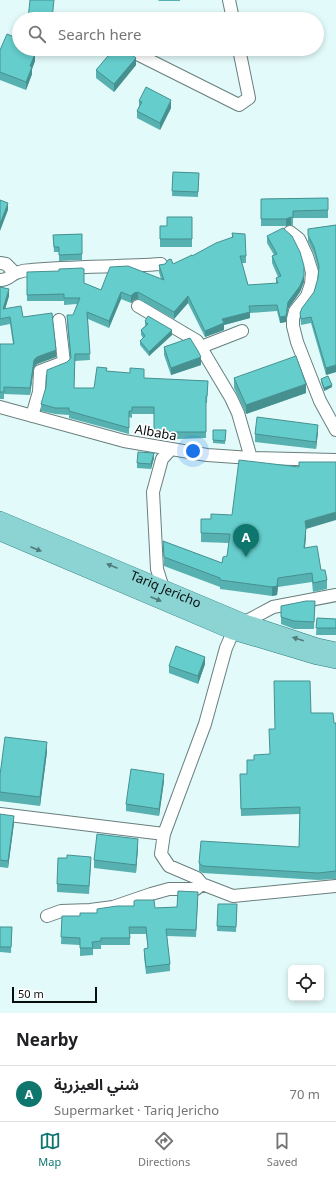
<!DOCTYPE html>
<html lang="en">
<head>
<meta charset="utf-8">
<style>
  body { margin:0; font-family:"Noto Sans","Noto Sans Arabic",sans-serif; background:#f2f2f2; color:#202124 }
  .controls { position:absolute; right:12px; bottom:12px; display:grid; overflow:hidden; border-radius:6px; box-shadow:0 2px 6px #0003 }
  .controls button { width:36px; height:36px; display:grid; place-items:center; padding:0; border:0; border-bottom:1px solid #e0e0e0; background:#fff; color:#202124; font:20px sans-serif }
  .scale { position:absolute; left:12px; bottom:10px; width:85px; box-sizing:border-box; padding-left:4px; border:2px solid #070e0e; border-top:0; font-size:11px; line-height:14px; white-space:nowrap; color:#070e0e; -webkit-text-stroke:3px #fff; paint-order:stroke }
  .you { position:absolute; left:193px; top:451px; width:14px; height:14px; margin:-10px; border:3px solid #fff; border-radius:50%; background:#1a73e8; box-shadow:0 0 0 6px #1a73e833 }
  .badge { display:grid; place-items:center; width:26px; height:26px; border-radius:50%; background:#0f766e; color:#fff; font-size:13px; font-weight:700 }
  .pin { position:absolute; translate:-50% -33px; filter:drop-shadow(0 1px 2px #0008) }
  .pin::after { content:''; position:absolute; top:21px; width:14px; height:12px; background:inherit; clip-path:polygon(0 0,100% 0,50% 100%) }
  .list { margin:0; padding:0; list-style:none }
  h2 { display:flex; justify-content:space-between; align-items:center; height:52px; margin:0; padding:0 16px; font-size:17px }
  h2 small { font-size:13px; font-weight:400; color:#757577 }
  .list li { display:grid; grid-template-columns:26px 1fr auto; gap:12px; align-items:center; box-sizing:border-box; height:56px; padding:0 16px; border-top:1px solid #e0e0e0 }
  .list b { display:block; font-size:15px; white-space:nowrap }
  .list p { margin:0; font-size:13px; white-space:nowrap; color:#757577 }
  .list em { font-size:13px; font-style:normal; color:#757577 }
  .icon { flex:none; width:22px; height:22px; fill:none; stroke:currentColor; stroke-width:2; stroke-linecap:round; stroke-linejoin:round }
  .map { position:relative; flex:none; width:336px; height:1013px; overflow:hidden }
  .search { position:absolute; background:#fff; box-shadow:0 2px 6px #0003; left:12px; right:12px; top:12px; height:44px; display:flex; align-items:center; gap:10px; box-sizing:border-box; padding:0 14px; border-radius:22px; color:#757577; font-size:15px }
  .sheet { height:108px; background:#fff }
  nav { display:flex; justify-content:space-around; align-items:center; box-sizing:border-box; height:56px; border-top:1px solid #e0e0e0; background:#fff; font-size:11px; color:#757577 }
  nav a { display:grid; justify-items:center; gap:2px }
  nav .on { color:#0f766e }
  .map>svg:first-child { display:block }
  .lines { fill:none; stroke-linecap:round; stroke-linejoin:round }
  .minor-casing { stroke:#697f7e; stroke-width:14 }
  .major-casing { stroke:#2c7c7c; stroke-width:16 }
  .minor { stroke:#fff; stroke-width:12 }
  .major { stroke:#8cd4d4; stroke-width:15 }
  .wall { fill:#57b1b0 }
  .shaded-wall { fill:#479090 }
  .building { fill:#65cecd; stroke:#479090 }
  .oneway { fill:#507b7b }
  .labels { text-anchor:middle; stroke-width:3.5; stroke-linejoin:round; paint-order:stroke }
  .street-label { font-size:13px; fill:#070e0e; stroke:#fff }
</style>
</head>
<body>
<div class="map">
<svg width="336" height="1013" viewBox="0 0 336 1013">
  <rect width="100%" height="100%" fill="#e2fafa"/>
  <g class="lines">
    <defs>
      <path id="minor" d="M229,0L233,19
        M131,51L239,105L249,98L239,49
        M290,232L299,239L307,256L312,272L311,284L307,296L295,311L293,319V326L297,342L320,401L336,430
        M0,263L6,264L15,273
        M0,280C9,280 9,276 16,273C21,271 27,270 31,270C75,266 118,267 161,264
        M138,306L197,341L231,398L238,413L251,458
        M201,347L242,331
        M0,407L124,441L207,455L251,458L336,460
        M32,416L39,392L40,371L64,362L59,320
        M163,588L157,569L153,492L162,459L171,449
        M0,814L164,834
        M202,884L233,896L336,886
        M47,916L61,911L90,910L113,907L151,894L169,889H196L202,884L197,878L169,866L161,854L164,834L205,724L226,648L233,632L245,622L273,607L336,595"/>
      <g id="major">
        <path id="s1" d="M0,519L245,622L318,646L336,650"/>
        <path d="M0,533L233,632L317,657L336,661"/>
      </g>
    </defs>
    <use href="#minor" class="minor-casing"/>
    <use href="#major" class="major-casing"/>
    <use href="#minor" class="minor"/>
    <use href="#major" class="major"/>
  </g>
  <path class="wall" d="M158,0H180V1H159Z
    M29,49V51L35,61L32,69V74L26,90L0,80V50Z
    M136,65L114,92L96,78V70Z
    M139,101L171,108L160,130L137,118V111L139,106Z
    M173,172L199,173L198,197L172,196Z
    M328,198V218H293V226L291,225L286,226H261V199Z
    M192,217V247H160V226H167Z
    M336,225V372L326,375L311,323L301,325L300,313L314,292L318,278L319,271L314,254L308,241V229Z
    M232,233L246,256V263H242L248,285L276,284V278L278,277L272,263V256L274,255L267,243V236L304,273V282L300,292L288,309L286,322L280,323L277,311L250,313V318L224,325V330L205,337L188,303L174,319L138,299L134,300L131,303L121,299L109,328L88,319L90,360L75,361L74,388H94L107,371L144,378L208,381L207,403H206V438L179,439L154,438V414H132V418L129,417V434L69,418V415L55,414L41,411V404L67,362L70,359L67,322V315H73L77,304L64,305V301H27V272L84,283L101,290L161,279L159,272V265L173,264L192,256L232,238Z
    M82,234V260L59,261V252H54L53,235Z
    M0,287L9,296L5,309L23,317L56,357L37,364L34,367L30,395L4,394V399H0V344H13L10,324L0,326Z
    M145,321L172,335L149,356L140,345V341L143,338L141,335V330L145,326Z
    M164,347L201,365L171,375L164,355Z
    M234,378L306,393L246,414L234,388Z
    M321,379L332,387L324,391L321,382Z
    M213,430H226L225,444L213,443Z
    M318,432L316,449L255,442V434Z
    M154,458L151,469L137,468V463Z
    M201,519L306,529L305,548L321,570L327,580V589L313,592L312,582L278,587L277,595L272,596L220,589V587L164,566L163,541L222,563L227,556L229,543L201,542Z
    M315,601L314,629H294L281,624V606Z
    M317,618L336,619V635H316Z
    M205,664L198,684L169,673V666Z
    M311,713L334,723H336V879L318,880L203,873L199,871V863L299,847L300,814L241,816L240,782L247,774V760H254L270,754L275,729Z
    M47,752L40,806L0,801V775Z
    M164,781L159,816L126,811V804Z
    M0,814L14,823L8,868L0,867Z
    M138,847L136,873L94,868V860Z
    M91,864L89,894L57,892V884Z
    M198,899L196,937L167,936L170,964V971L146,974L144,956V949L148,948L146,934H130V945H101V949H93V955L80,956V945L61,944L62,916H80L97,913L155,908L177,907Z
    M218,904H237L236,932L217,931Z
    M0,927H12L11,953L0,952Z"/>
  <path class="shaded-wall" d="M35,54V61L32,69V74L26,90V82L30,66Z
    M136,58V65L114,92V84Z
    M171,100V108L160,130V123Z
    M8,203V210L0,231V224Z
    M291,217V225L286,226V219Z
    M304,266V282L300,292L288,309L286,322L280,323V317L288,302Z
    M9,289V296L3,316V309Z
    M121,292V299L109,328V321Z
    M138,292V299L134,300L131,303V296L134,293Z
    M188,296V303L174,319V312Z
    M250,312V318L224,325V330L205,337V331L222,319Z
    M172,330V335L149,356V352Z
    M56,350V357L37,364L34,367L30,395V388L34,360L37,357Z
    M201,357V365L171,375V368Z
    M336,365V372L326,375V368Z
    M306,384V393L246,414V405Z
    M332,385V387L324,391V388Z
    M318,425V432L316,449V442Z
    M154,453V458L151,469V464Z
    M336,512V520L306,529V537L304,556L305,521Z
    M278,578V587L277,595L272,596V587Z
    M205,657V664L198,684V676Z
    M47,742V752L40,806V797Z
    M164,774V781L159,816V809Z
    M14,816V823L8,868V861Z
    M138,839V847L136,873V865Z"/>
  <path class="building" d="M30,0H54L52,19H28Z
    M7,34L19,39V49H27V50L35,54L30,66L32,67L26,82L0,72V50Z
    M114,49H125L136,58L114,84L96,70Z
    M146,87L171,100L160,123L137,111L142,102L139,101Z
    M173,172L199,173L198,192L172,191Z
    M328,198V210L293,211V218L291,217L286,219H261V199Z
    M0,200L8,203L0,224Z
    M167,217H192V239H160V226H167Z
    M336,225V365L326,368L311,317L301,319L300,313L302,308L314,292L318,278L319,266L314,247L308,235V229Z
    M283,228L292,236L300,252L304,266V276L300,286L288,302L286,316L280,317L277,305L249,306L250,312L222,319L224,323L205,331L188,296L174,312L138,292L134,293L131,296L121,292L109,321L87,312L90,354H75L74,388H94L97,367L107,368L106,371L130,373V368L144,369V378L208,381L207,396H206V432H179L154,431V407H132V411H129V428L69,411V408H55L41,404L46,387L47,370L67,362L71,358L67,315H73L80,298H64V294L27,295V272L59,271V269L82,268L84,269V283L101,290L110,267L128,266L164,280L159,265L165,264L168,260L171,259L173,264L192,255V256L216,243L233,237L232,233L245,234L246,256H240L248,285L278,283L276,278L281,276L272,256L277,254L267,236Z
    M82,234V254L59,255V247H54L53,235Z
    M0,287L9,289L3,309L21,306L23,317L52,313L56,350L37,357L34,360L30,388L4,387V392H0V344H14L10,317L0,319Z
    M148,316L172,330L149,352L140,341L145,336L141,330L148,324L145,321Z
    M190,338L198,351L201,357L171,368L164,347Z
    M296,356L306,384L246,405L234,378Z
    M328,376L332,385L324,388L321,379Z
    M257,417L318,425L316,442L255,434Z
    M213,430H226L225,441L213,440Z
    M138,452L154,453L151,464L137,463Z
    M239,460L299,467V462H336V512L305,521L306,528L304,548L317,546L321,570H325L327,580L313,583L312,573L278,578L277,586L272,587L220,580V578L164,557L163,541L222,563L223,557L227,556L230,534L201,533V519H211V514L232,515Z
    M306,601H315L314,622L294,621L281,617V606Z
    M317,618L336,619V628H316Z
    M176,646L205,657L198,676L169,666Z
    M274,681H310L311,713H333L334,723H336V871L318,873L203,866L199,863L201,841L299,847L300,807L241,809L240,774H247V760H254V755L270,754L269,729H275Z
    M5,737L47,742L40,797L0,792V775Z
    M131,769L164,774L159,809L126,804Z
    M0,814L14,816L8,861L0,860Z
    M97,834L138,839L136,865L94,860Z
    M67,855L91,857L89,886L57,884L58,858H67Z
    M178,891L198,892L196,930L166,929L170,964L146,967L144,949L148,948L146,927H129L130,938H101V941L92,942L93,948H80V938L61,937L62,916H80V913H97V909L117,906H134V901L136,900H154L155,908L177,907Z
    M218,904H237L236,927L217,926Z
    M0,927H12L11,947H0Z"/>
  <defs><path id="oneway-solid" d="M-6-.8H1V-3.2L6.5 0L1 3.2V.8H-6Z"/></defs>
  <g class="oneway">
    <use href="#oneway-solid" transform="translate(36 549) rotate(23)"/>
    <use href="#oneway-solid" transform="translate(112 566) rotate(-157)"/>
    <use href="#oneway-solid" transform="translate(156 599) rotate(23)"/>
    <use href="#oneway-solid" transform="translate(298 639) rotate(-163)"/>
  </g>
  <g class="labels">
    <g class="street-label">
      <text transform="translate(156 432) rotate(10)" y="5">Albaba</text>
      <text dy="5" stroke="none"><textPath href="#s1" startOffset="180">Tariq Jericho</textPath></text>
    </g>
  </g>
</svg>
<div class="controls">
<button><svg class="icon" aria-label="locate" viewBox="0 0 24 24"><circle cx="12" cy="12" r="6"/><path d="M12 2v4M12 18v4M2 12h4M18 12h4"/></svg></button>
</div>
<div class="scale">50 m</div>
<div class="you"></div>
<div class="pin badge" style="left:246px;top:557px">A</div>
<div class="search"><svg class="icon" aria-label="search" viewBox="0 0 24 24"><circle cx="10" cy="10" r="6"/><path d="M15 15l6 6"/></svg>Search here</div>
</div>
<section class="sheet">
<h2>Nearby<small></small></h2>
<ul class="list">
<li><span class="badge">A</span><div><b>شني العيزرية</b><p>Supermarket · Tariq Jericho</p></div><em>70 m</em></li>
</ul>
</section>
<nav>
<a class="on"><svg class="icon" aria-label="map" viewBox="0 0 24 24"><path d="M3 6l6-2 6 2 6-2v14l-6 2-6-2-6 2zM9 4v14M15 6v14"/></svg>Map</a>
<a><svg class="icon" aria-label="directions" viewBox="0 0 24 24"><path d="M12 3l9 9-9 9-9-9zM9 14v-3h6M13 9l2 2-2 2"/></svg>Directions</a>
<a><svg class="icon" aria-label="saved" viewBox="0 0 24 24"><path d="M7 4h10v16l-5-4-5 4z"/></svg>Saved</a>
</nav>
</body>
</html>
